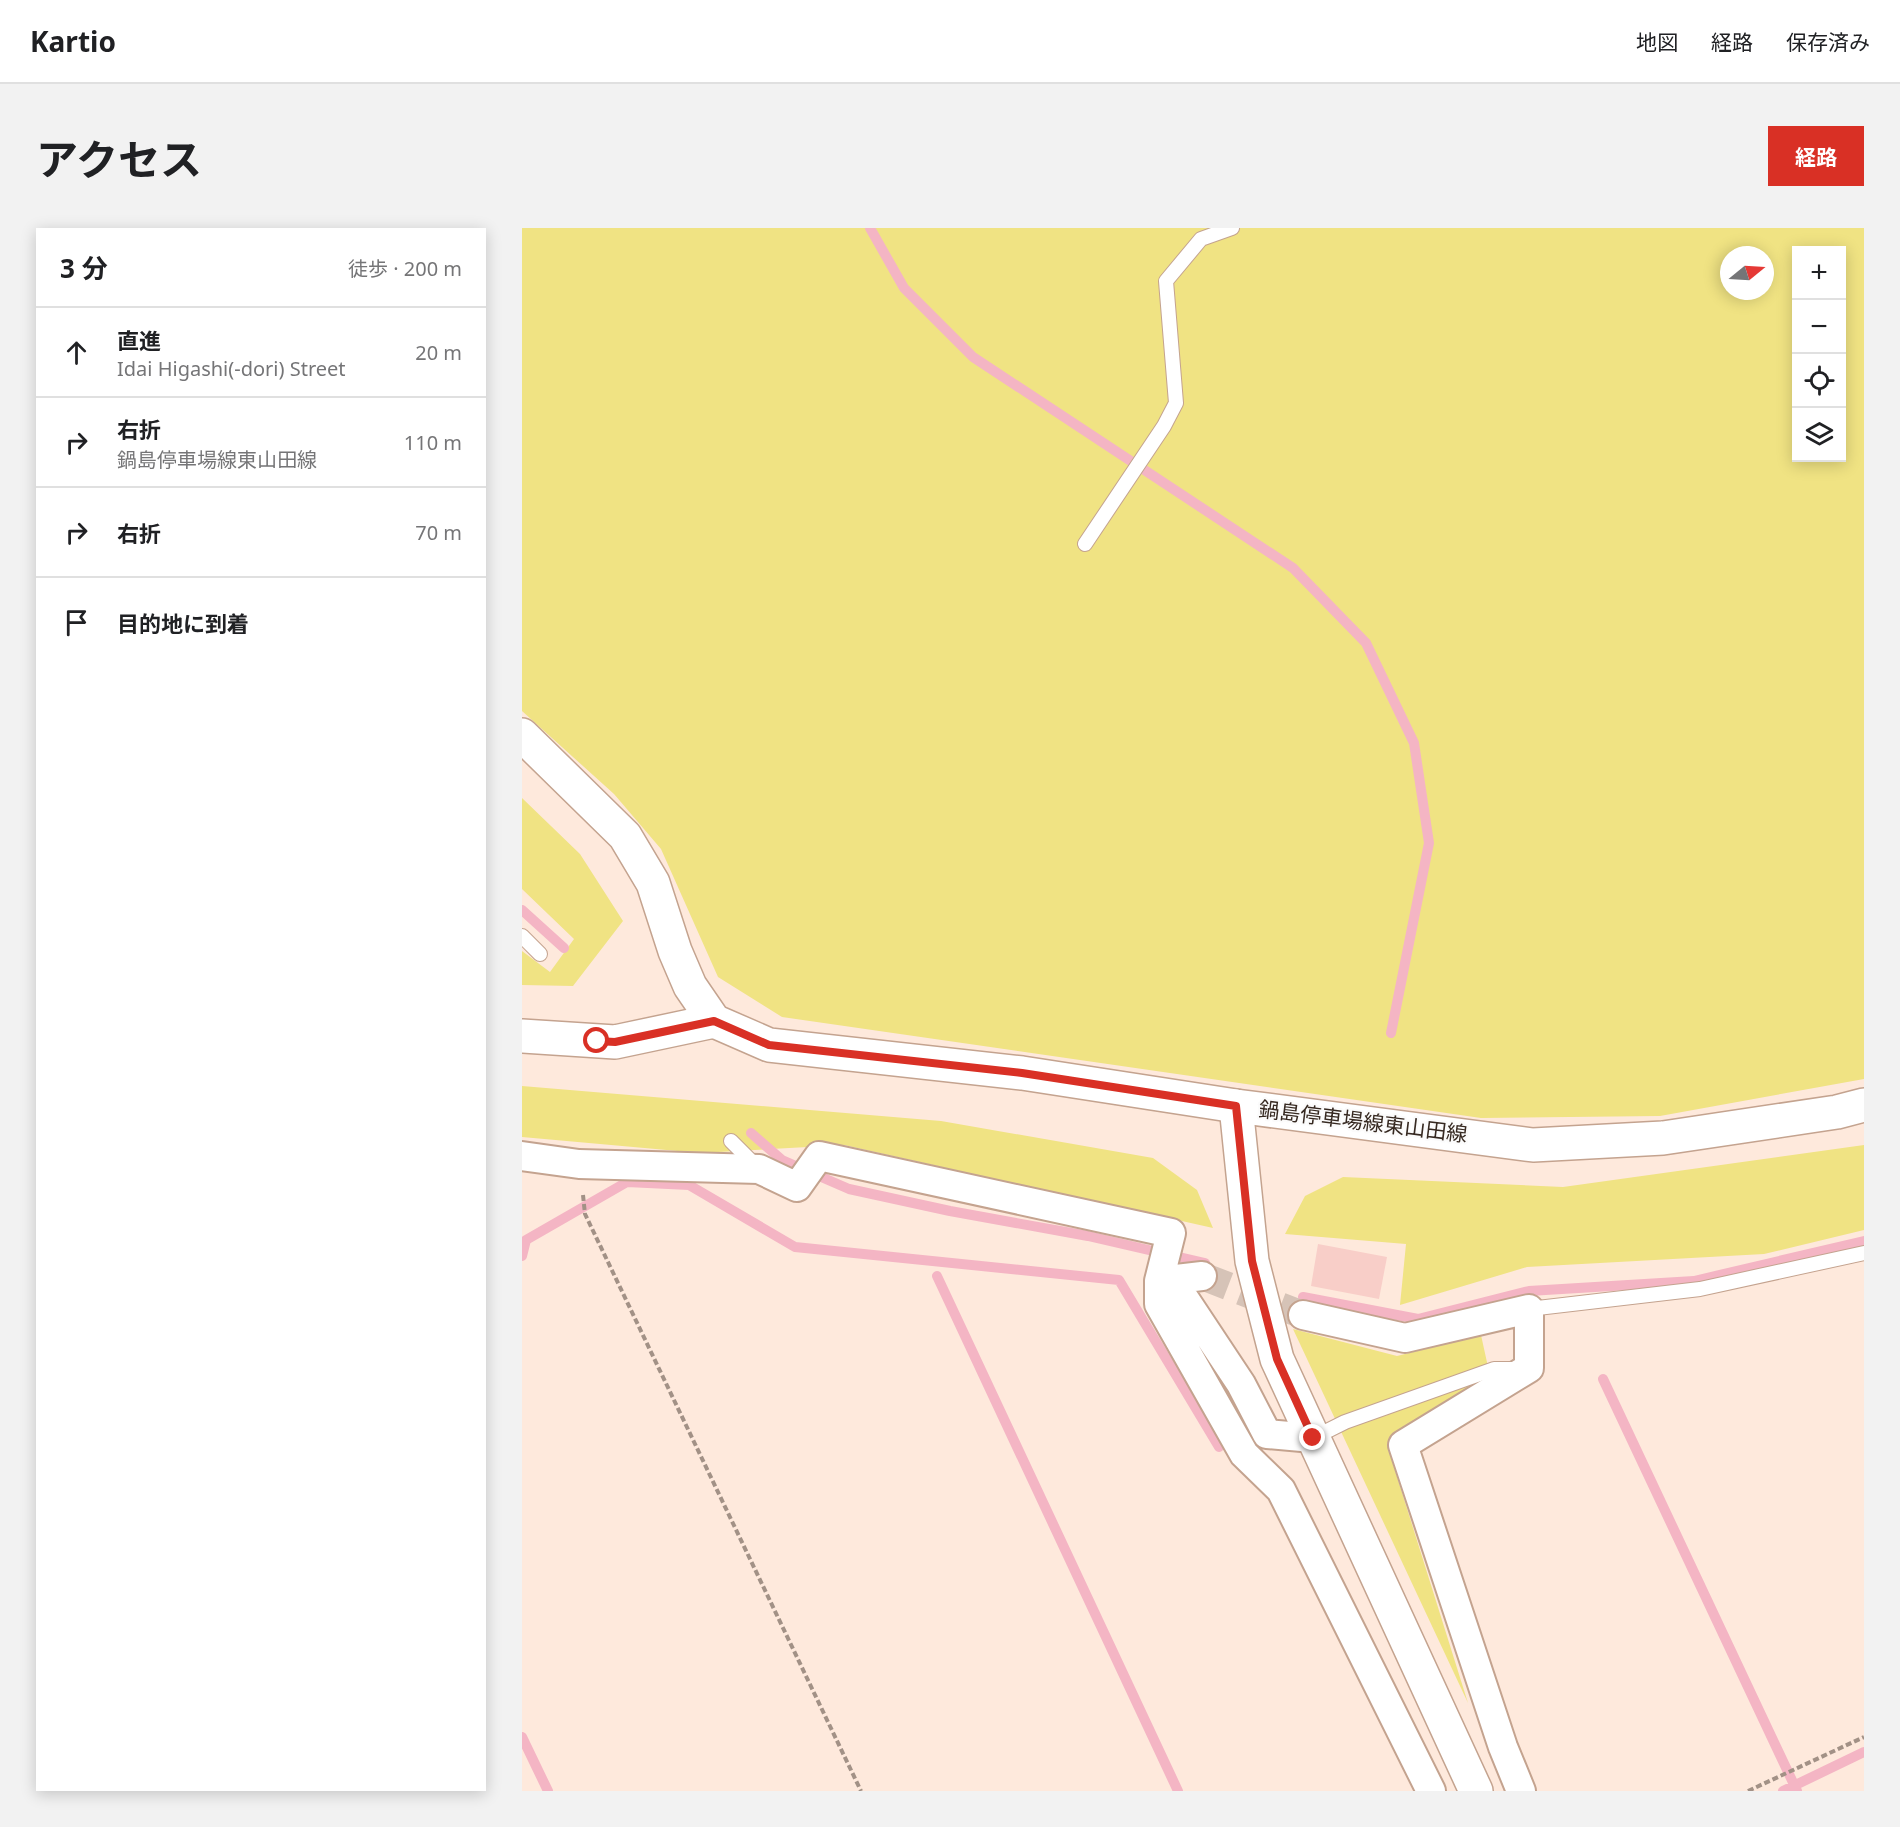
<!DOCTYPE html>
<html lang="ja">
<head>
<meta charset="utf-8">
<style>
  body { margin:0; font-family:"Noto Sans","Noto Sans JP",sans-serif; background:#f2f2f2; color:#202124 }
  .controls { position:absolute; right:18px; top:18px; display:grid; overflow:hidden; border-radius:0px; box-shadow:0 3px 15px #0003 }
  .controls button { width:54px; height:54px; display:grid; place-items:center; padding:0; border:0; border-bottom:2px solid #e0e0e0; background:#fff; color:#202124; font:30px sans-serif }
  .compass { position:absolute; left:1198px; top:18px; width:54px; height:54px; border-radius:50%; background:#fff; box-shadow:0 3px 15px #0003; rotate:72deg }
  .stop { position:absolute; width:18px; height:18px; margin:-14px; border:4px solid #d93025; border-radius:50%; background:#fff }
  .stop.end { background:#d93025; border-color:#fff; box-shadow:0 2px 6px #0008 }
  .list { margin:0; padding:0; list-style:none }
  h2 { display:flex; justify-content:space-between; align-items:center; height:78px; margin:0; padding:0 24px; font-size:26px }
  h2 small { font-size:20px; font-weight:400; color:#757577 }
  .list li { display:grid; grid-template-columns:39px 1fr auto; gap:18px; align-items:center; box-sizing:border-box; height:90px; padding:0 24px; border-top:2px solid #e0e0e0 }
  .list b { display:block; font-size:22px; white-space:nowrap }
  .list p { margin:0; font-size:20px; white-space:nowrap; color:#757577 }
  .list em { font-size:20px; font-style:normal; color:#757577 }
  .icon { flex:none; width:33px; height:33px; fill:none; stroke:currentColor; stroke-width:2; stroke-linecap:round; stroke-linejoin:round }
  .map { position:relative; flex:none; width:1342px; height:1563px; overflow:hidden; border-radius:0px }
  header { display:flex; align-items:center; gap:36px; box-sizing:border-box; height:84px; padding:0 30px; background:#fff; border-bottom:2px solid #e0e0e0 }
  header strong { font-size:28px }
  nav { display:flex; gap:33px; margin-inline-start:auto; font-size:21px }
  .intro { display:flex; align-items:center; justify-content:space-between; box-sizing:border-box; height:144px; padding:0 36px }
  h1 { margin:0; font-size:42px }
  .button { padding:15px 27px; border-radius:0px; background:#d93025; color:#fff; font-size:21px; font-weight:700 }
  main { display:flex; gap:36px; padding:0 36px }
  aside { flex:1; background:#fff; border-radius:0px; box-shadow:0 3px 15px #0003 }
  .map>svg:first-child { display:block }
  .green { fill:#f0e383; fill-rule:evenodd }
  .lines { fill:none; stroke-linecap:round; stroke-linejoin:round }
  .stream { stroke:#f4b5c4; stroke-width:10 }
  .building { fill:#f8cec8 }
  .minor-tunnel { stroke:#d6c3b7; stroke-width:28; stroke-dasharray:28 14; stroke-linecap:butt }
  .service-casing { stroke:#c4a38f; stroke-width:16 }
  .minor-casing { stroke:#c4a38f; stroke-width:32 }
  .tertiary-casing { stroke:#c4a38f; stroke-width:36 }
  .secondary-casing { stroke:#c4a38f; stroke-width:36 }
  .path { stroke:#a29186; stroke-width:4; stroke-dasharray:6 3; stroke-linecap:butt }
  .service { stroke:#fff; stroke-width:14 }
  .minor { stroke:#fff; stroke-width:28 }
  .tertiary { stroke:#fff; stroke-width:33 }
  .secondary { stroke:#fff; stroke-width:33 }
  .route { stroke:#d93025; stroke-width:8 }
  .labels { text-anchor:middle; stroke-width:4.5; stroke-linejoin:round; paint-order:stroke }
  .street-label { font-size:21px; fill:#362921; stroke:#fbfbfb }
</style>
</head>
<body>
<header>
<strong>Kartio</strong>
<nav><a>地図</a><a>経路</a><a>保存済み</a></nav>
</header>
<div class="intro"><h1>アクセス</h1><a class="button">経路</a></div>
<main>
<aside>
<h2>3 分<small>徒歩 · 200 m</small></h2>
<ul class="list">
<li><svg class="icon" aria-label="ahead" viewBox="0 0 24 24"><path d="M12 20V5M6 11l6-6 6 6"/></svg><div><b>直進</b><p>Idai Higashi(-dori) Street</p></div><em>20 m</em></li>
<li><svg class="icon" aria-label="right" viewBox="0 0 24 24"><path d="M7 20v-9h11M14 6l5 5-5 5"/></svg><div><b>右折</b><p>鍋島停車場線東山田線</p></div><em>110 m</em></li>
<li><svg class="icon" aria-label="right" viewBox="0 0 24 24"><path d="M7 20v-9h11M14 6l5 5-5 5"/></svg><div><b>右折</b></div><em>70 m</em></li>
<li><svg class="icon" aria-label="arrive" viewBox="0 0 24 24"><path d="M6 21V4h12l-3 4 3 4H6"/></svg><div><b>目的地に到着</b></div></li>
</ul>
</aside>
<div class="map">
<svg width="1342" height="1563" viewBox="0 0 1342 1563">
  <rect width="100%" height="100%" fill="#fee9dc"/>
  <path class="green" d="M0,0H1342V851L1138,888L959,890L260,789L196,749L139,621L92,566L0,483ZM1274,22H1320V230H1274ZM1207,27H1243V63H1207Z
    M0,570L58,626L101,693L51,758L0,757V723L28,744L52,711L0,661Z
    M0,858L419,893L631,930L675,962L691,1000L322,917L178,925L0,909Z
    M1342,917V1002L1242,1026L1005,1039L878,1077L884,1016L763,1006L783,968L821,949L1041,959Z
    M771,1101L875,1128L959,1107L968,1148L866,1220L946,1475Z"/>
  <g class="lines">
    <path class="stream" d="M348,0L382,60L451,129L771,340L844,415L892,515L907,615L869,805
      M0,682L42,720
      M229,905L260,932L327,961L428,983L566,1008L683,1035
      M0,1028L4,1012L105,954L167,957L273,1019L597,1052L697,1219
      M415,1048L656,1563
      M781,1069L896,1091L1007,1063L1172,1053L1342,1013
      M1081,1151L1275,1563
      M0,1509L26,1563
      M1261,1563L1342,1524"/>
  </g>
  <path class="building" d="M796,1016L865,1029L857,1071L789,1058Z"/>
  <g class="lines">
    <path class="minor-tunnel" d="M680,1048L781,1087"/>
    <defs>
      <path id="service" d="M563,316L642,198L654,175L644,53L679,11L710,0
        M0,708L18,726
        M209,913L235,939
        M1007,1081L1178,1061L1342,1025
        M791,1210L823,1194L972,1141H996"/>
      <path id="minor" d="M0,928L57,936L237,941L275,959L297,928L649,1005L637,1053L660,1067L719,1156L745,1206L791,1210
        M680,1048L637,1053V1076L722,1226L759,1262L909,1563
        M781,1087L883,1110L1007,1081V1140L881,1217L981,1519L999,1563"/>
      <path id="tertiary" d="M0,808L93,814L192,793
        M714,878L730,1033L755,1131L954,1563"/>
      <path id="secondary" d="M0,507L103,608L131,655L153,723L168,758L192,793L247,817L500,845L714,878L1011,917L1141,910L1315,884L1342,877"/>
    </defs>
    <use href="#service" class="service-casing"/>
    <use href="#minor" class="minor-casing"/>
    <use href="#tertiary" class="tertiary-casing"/>
    <use href="#secondary" class="secondary-casing"/>
    <path class="path" d="M61,967L63,986L339,1563
      M1226,1563L1342,1509"/>
    <use href="#service" class="service"/>
    <use href="#minor" class="minor"/>
    <use href="#tertiary" class="tertiary"/>
    <use href="#secondary" class="secondary"/>
  </g>
  <g class="lines">
    <path class="route" d="M75,813L93,814L192,793L247,817L500,845L714,878L730,1033L755,1131L791,1210"/>
  </g>
  <g class="labels">
    <g class="street-label">
      <text transform="translate(841 894) rotate(7)" y="7">鍋島停車場線東山田線</text>
    </g>
  </g>
</svg>
<div class="controls">
<button>+</button>
<button>−</button>
<button><svg class="icon" aria-label="locate" viewBox="0 0 24 24"><circle cx="12" cy="12" r="6"/><path d="M12 2v4M12 18v4M2 12h4M18 12h4"/></svg></button>
<button><svg class="icon" aria-label="layers" viewBox="0 0 24 24"><path d="M12 4l9 5-9 5-9-5zM3 14l9 5 9-5"/></svg></button>
</div>
<svg class="compass" viewBox="-18 -18 36 36"><path d="M0-13l5 13h-10z" fill="#e53935"/><path d="M0 13l5-13h-10z" fill="#757577"/></svg>
<div class="stop" style="left:75px;top:813px"></div>
<div class="stop end" style="left:791px;top:1210px"></div>
</div>
</main>
</body>
</html>
